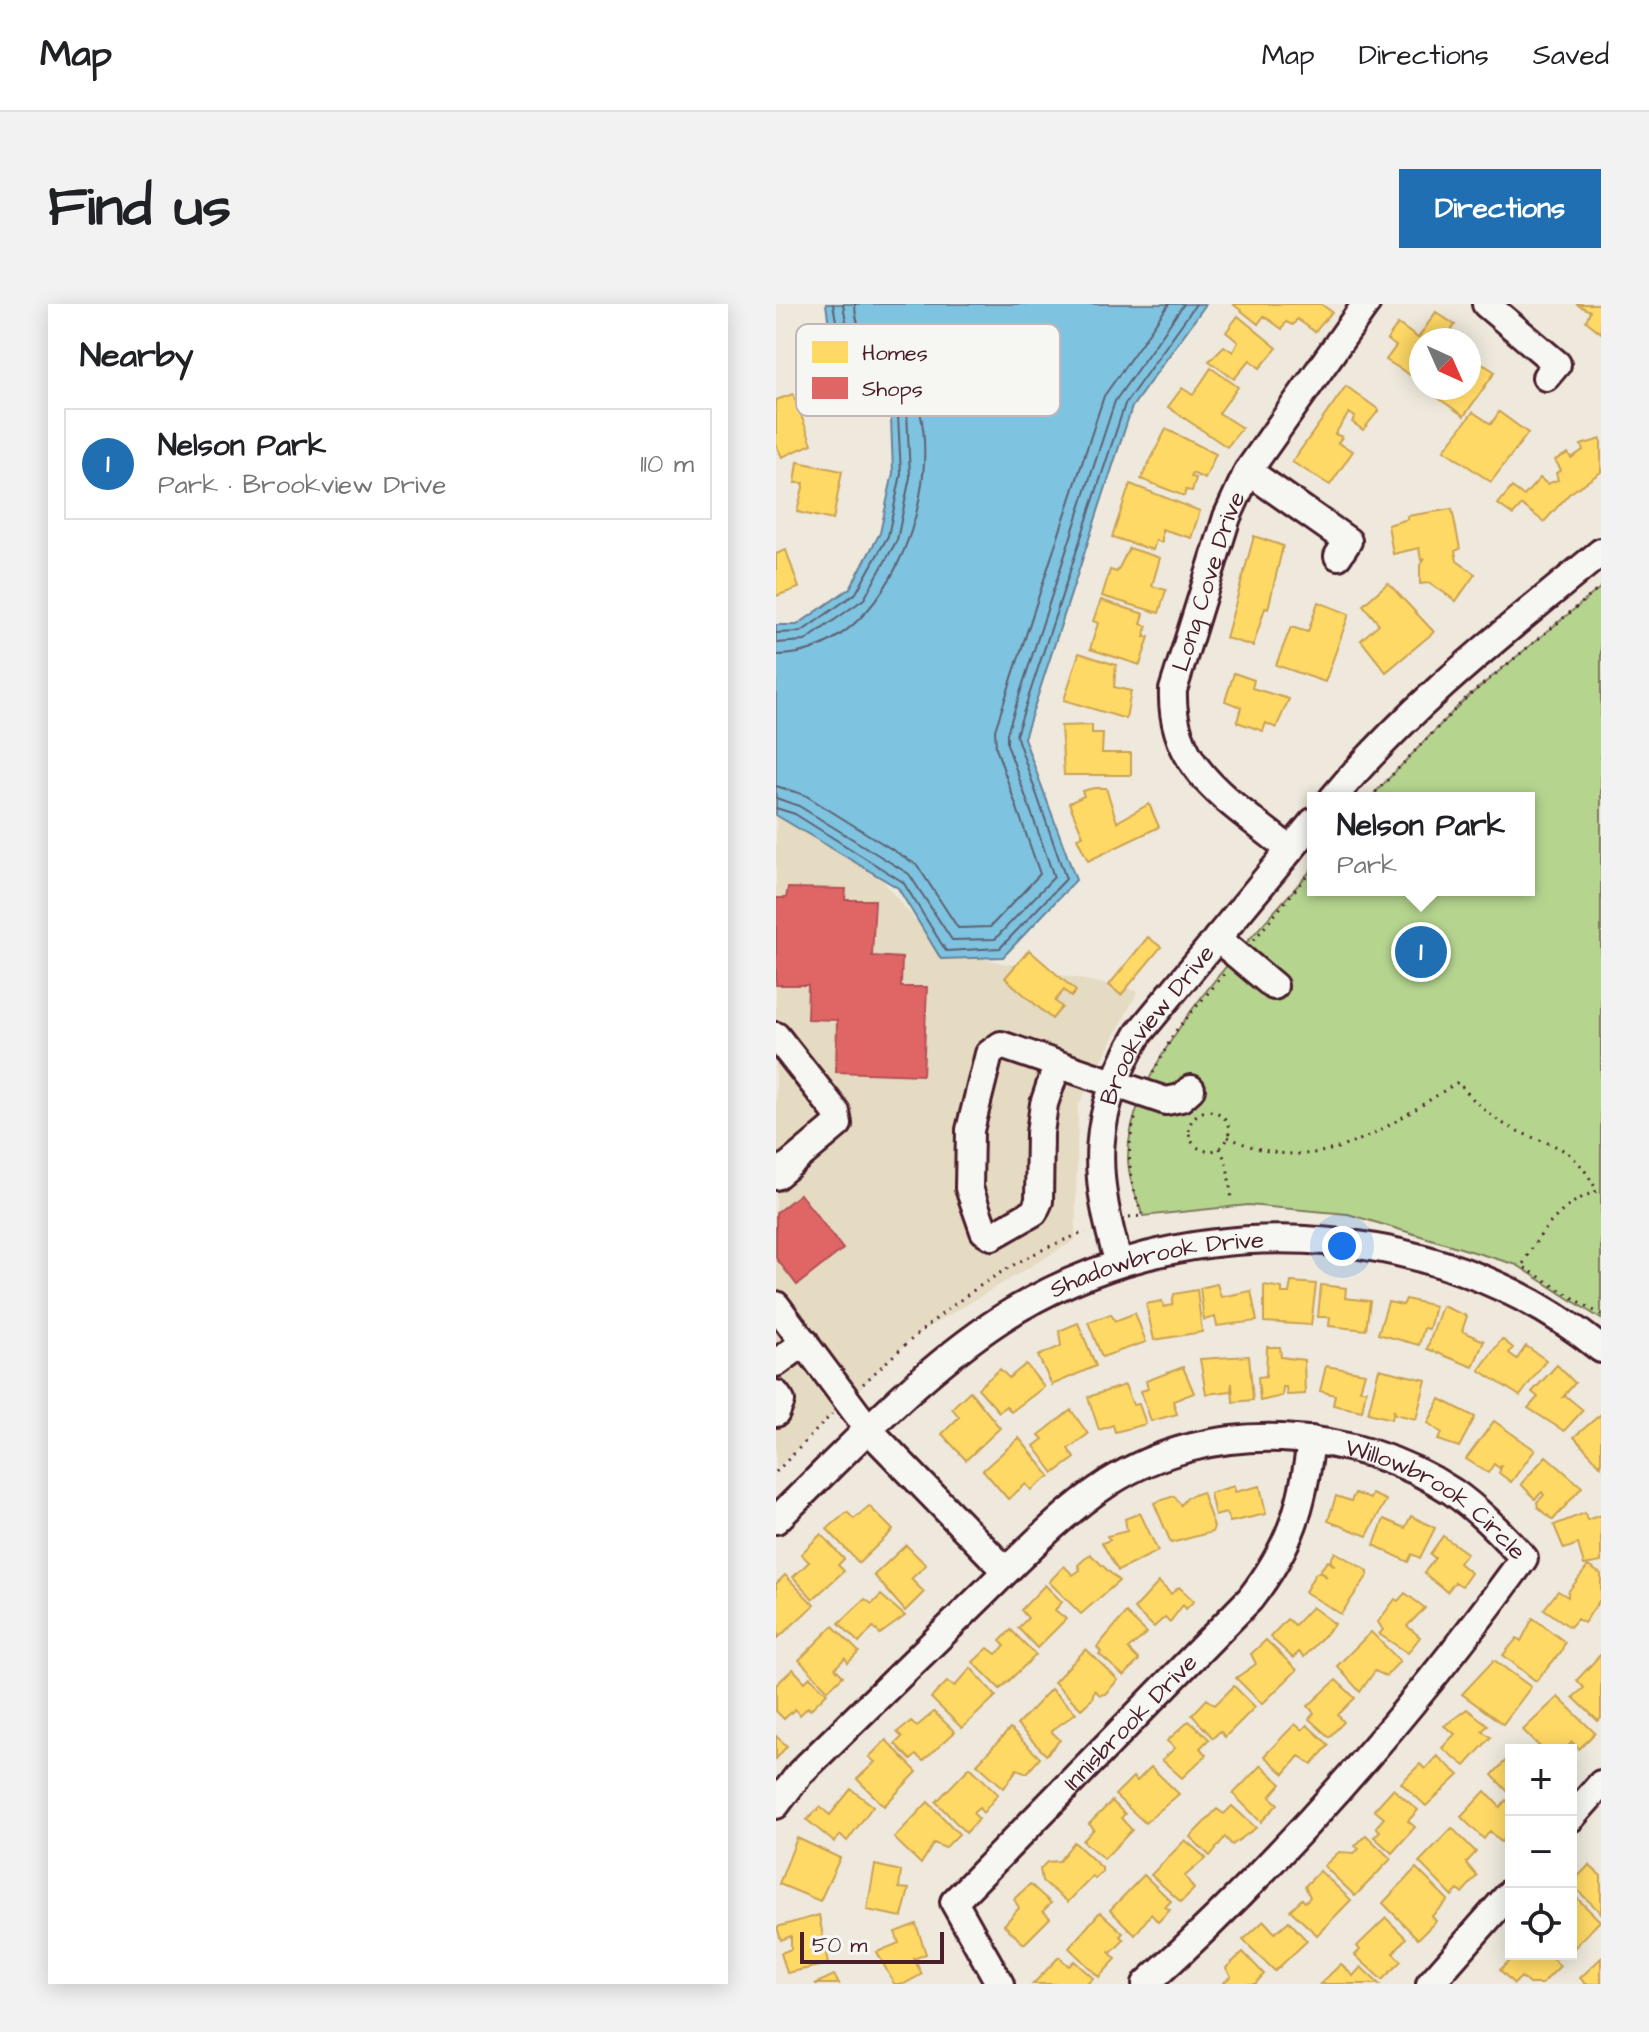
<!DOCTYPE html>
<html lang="en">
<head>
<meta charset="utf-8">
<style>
  body { margin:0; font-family:"Architects Daughter",sans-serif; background:#f2f2f2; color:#202124 }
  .controls { position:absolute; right:24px; bottom:24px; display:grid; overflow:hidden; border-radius:0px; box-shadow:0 4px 20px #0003 }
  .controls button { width:72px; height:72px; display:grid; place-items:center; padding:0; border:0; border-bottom:2px solid #e0e0e0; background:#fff; color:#202124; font:40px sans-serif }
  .compass { position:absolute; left:633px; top:24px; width:72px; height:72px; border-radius:50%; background:#fff; box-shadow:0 4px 20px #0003; rotate:135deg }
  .scale { position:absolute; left:24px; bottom:20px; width:144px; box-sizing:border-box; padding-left:8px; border:4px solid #4a1f2b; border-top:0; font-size:22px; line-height:28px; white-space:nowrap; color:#4a1f2b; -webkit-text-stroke:6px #f6f6f2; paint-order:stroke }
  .you { position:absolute; left:566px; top:942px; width:28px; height:28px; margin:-20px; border:6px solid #fff; border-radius:50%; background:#1a73e8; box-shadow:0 0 0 12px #1a73e833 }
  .badge { display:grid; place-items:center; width:52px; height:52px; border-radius:50%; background:#1f6fb2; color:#fff; font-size:26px; font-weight:700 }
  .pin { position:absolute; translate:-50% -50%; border:4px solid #fff; box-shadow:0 2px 8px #0006 }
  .popup { position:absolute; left:531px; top:488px; width:228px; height:104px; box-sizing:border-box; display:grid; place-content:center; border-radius:0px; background:#fff; filter:drop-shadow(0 2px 6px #0005); font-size:26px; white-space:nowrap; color:#757577 }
  .popup b { font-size:30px; color:#202124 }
  .popup::after { content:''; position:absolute; left:50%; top:100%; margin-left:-16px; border:16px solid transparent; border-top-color:#fff }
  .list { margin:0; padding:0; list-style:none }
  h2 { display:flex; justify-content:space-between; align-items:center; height:104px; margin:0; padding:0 32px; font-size:34px }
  h2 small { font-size:26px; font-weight:400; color:#757577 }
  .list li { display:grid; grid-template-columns:52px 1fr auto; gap:24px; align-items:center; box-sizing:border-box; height:112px; margin:0 16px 16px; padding:0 16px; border:2px solid #e0e0e0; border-radius:0px }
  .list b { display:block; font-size:30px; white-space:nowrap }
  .list p { margin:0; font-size:26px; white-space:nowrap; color:#757577 }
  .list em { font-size:26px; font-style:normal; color:#757577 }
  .icon { flex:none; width:44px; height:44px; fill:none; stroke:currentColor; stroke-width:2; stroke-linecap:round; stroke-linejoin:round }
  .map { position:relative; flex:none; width:825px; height:1680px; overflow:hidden; border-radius:0px }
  header { display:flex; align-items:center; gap:48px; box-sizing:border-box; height:112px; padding:0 40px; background:#fff; border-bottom:2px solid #e0e0e0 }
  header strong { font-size:38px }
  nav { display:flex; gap:44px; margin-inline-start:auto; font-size:28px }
  .intro { display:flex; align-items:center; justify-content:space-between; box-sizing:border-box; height:192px; padding:0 48px }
  h1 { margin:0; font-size:56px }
  .button { padding:20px 36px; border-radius:0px; background:#1f6fb2; color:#fff; font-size:28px; font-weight:700 }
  main { display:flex; gap:48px; padding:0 48px }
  aside { flex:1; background:#fff; border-radius:0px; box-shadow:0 4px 20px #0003 }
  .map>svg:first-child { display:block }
  .built { fill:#e5dac2 }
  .green { fill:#b5d58f; stroke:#807a5d; stroke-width:2 }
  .water { fill:#7ec3df; stroke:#698197; stroke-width:2 }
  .homes { fill:#ffd966; stroke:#c9a154; stroke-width:2 }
  .shops { fill:#e06666; stroke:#b35154; stroke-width:2 }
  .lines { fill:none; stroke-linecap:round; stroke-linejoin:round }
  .shore { stroke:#5f6173; stroke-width:2 }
  .minor-casing { stroke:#4a1f2b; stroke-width:32 }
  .path { stroke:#4a1f2b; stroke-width:3; stroke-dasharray:2 6; stroke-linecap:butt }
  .minor { stroke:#f6f6f2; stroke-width:26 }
  .labels { text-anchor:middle; stroke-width:8; stroke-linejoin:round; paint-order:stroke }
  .street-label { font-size:24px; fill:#4a1f2b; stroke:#f6f6f2 }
  .key { fill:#f6f6f2; stroke:#c2b6b6; stroke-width:2 }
  .key-label { font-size:22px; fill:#4a1f2b }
</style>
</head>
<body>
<header>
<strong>Map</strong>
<nav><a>Map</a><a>Directions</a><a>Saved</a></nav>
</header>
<div class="intro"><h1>Find us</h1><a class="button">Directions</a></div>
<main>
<aside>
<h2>Nearby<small></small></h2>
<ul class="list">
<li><span class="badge">1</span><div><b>Nelson Park</b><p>Park · Brookview Drive</p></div><em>110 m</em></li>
</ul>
</aside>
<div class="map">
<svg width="825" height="1680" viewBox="0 0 825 1680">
  <rect width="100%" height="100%" fill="#eee9dc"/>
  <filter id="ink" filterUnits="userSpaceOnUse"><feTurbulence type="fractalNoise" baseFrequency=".0125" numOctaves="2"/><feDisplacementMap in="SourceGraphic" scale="16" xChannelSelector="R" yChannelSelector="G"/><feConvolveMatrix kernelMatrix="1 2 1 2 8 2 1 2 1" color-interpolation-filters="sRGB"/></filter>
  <g filter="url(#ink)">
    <path class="built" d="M0,496L54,513L164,646L362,687L302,802L299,936L138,1032L0,1165Z"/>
    <path class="green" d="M825,283V1015L741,961L572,910L472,901L367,912C360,893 352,873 352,853C353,754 475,636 537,564V586H753V494H594L688,396Z"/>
    <path class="water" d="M50,0H430L356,103L248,434L300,576L227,653L165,655L122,584L0,511V321H21L74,284L104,229L117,169L115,114L56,43Z"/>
    <path class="homes" d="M457,0H545L556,8L539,28L521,15L517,21L510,18L506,25L488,12L482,20Z
      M800,0H825V29L810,17L814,7Z
      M660,8L679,21L669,36H645V65L639,74L610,56L620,42L611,36L622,20L642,34Z
      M462,12L501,44L484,64L474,56L458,75L433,57L448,42L457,48L462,38L450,28Z
      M695,52L719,68L688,112L648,84H693Z
      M435,64L462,83L443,109L466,124L451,143L392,103L406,84L417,91Z
      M570,82L603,106L587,126L576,118L579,113L573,109L559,130L566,133L562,139L577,147L554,181L516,158Z
      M17,90L36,140L6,153L0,141V96Z
      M697,108L715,120L723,108L752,129L715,178L668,146Z
      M390,125L440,150L429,175L416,169L415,173L420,174L416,187L410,186L408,192L365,175Z
      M825,135V168L793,190L768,218L746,201L737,211L722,200L736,183L748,192L764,174L771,180L782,176L780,169L785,166L779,156L792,149L795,154L807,146L805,141Z
      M22,158L66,167L57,216L21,208L28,179H19Z
      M354,180L424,207L415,234L386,225V239L380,236L377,246L336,233Z
      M676,205L684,245L679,247L681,257L699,270L680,297L654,279L644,280V261L648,255L645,256L643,244L617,250L612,221L632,215L631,212Z
      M478,232L507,242L492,305L489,304L477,342L450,334Z
      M353,244L384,254L376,282L390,286L383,309L326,292L334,266L341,268Z
      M10,246L23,284L0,292V250Z
      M612,279L658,328L610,368L585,336L603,320L587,301Z
      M325,296L368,310L365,320L371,322L368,333H373L364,361L314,345L322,319L317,317Z
      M542,298L573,310L549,378L500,361L515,323L532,328Z
      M303,349L340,361L338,383L355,387L350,415L288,396Z
      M458,369L478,376L476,384L513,395L500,424L490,419L487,427L461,418L465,403L449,397Z
      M316,421V429H327L326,449H355V471H288L285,422Z
      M318,484H330L341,518L373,500L383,523L312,557L301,534L307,532L293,499L308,492L306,487Z
      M372,633L385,643L345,691L333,681Z
      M253,646L300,687L295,693L288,686L279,697L286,703L276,715L229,674Z
      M515,978L540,980L535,1021L488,1018V981L506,984V989H513Z
      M441,980L445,993L475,987L481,1017L441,1022L439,1013L428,1016L424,984Z
      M545,981L570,984L569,994L594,997L590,1026L553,1022L554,1013H542Z
      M421,986L426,1028L378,1036L370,1000L386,997L388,1003L396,1001L398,990Z
      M630,995L659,1002L653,1025L648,1024L643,1041L602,1030L612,998L627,1001Z
      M666,1002L691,1012L686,1027L708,1037L697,1063L651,1045Z
      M359,1009L370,1038L326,1053L312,1018L335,1010L339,1017Z
      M302,1019L320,1062L276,1081L262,1052L285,1042L283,1027Z
      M726,1035L737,1044L733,1049L741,1055L750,1042L770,1056L744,1092L703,1066Z
      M491,1043H504L505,1053L528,1056L529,1090L511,1091L510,1083H507L506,1092L484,1097L482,1073L490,1072Z
      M473,1052L477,1096L457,1098L456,1079L455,1087L430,1090L424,1055Z
      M250,1060L268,1083L235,1108L230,1102L223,1108L202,1084L224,1065L233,1074Z
      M781,1061L799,1079L787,1093L790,1092L807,1106L788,1127L752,1104L762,1093L756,1088Z
      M550,1062L589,1069L584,1086H590L586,1107L557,1101L559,1091L544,1087Z
      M407,1063L418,1089L397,1097L401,1110L375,1117L365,1087L372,1085L370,1077Z
      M603,1065L650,1076L640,1115L619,1110L618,1105L616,1115L592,1109Z
      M349,1081L357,1101L363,1100L370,1120L339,1128L337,1121L323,1126L312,1093Z
      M194,1087L224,1124L190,1156L166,1130L183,1113L176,1104Z
      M664,1095L699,1113L683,1143L662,1136L666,1129L652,1119Z
      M295,1106L312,1130L292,1145L299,1154L278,1169L258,1142L267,1135L263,1131Z
      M825,1110V1162L798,1133Z
      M718,1117L759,1146L735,1178L723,1169L726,1161L723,1164L718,1160L712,1169L690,1155Z
      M243,1134L274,1172L255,1186L250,1180L232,1195L207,1166Z
      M770,1152L806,1183L777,1216L762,1203L761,1198L768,1191L766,1188L759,1195L745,1180Z
      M458,1182L459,1188L484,1182L490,1210L454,1218L450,1209L439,1212L434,1189Z
      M426,1188L438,1223L436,1228L395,1239L378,1199L398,1192L405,1201L412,1193Z
      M579,1189L594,1195L596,1190L610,1196L591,1232L552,1217L560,1192L575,1197Z
      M93,1202L117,1226L83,1259L51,1225L71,1208L78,1215Z
      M364,1209L382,1247L342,1267L326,1239L334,1236L331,1232L351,1227L349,1215Z
      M809,1209L811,1216L825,1211V1258L808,1261L802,1240L788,1245L778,1221Z
      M635,1212L659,1224L644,1254L636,1250L632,1258L598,1241L608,1215L629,1224Z
      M45,1230L68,1255L62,1261L68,1267L37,1295L17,1273L33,1258L25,1250Z
      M667,1232L691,1249L683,1259L695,1269L686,1282L679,1278L671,1288L648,1269L659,1254L654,1250Z
      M130,1241L150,1261L135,1275L148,1288L129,1307L98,1271Z
      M559,1248L592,1267V1271L565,1310L529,1288L539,1270L543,1268L551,1273L544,1266L552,1257L559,1262L554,1257Z
      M314,1250L343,1277L305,1310L273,1278L288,1262L297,1271L304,1266L302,1261Z
      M812,1262L825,1270V1294L808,1319L801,1315L794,1323L768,1305L782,1287L792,1293V1288Z
      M9,1271L38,1301L2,1334L0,1280Z
      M383,1278L395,1290L403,1283L418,1297L410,1305L407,1301L394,1318L389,1313L378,1323L358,1305Z
      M269,1281L286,1298L279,1306L290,1315L261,1344L242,1324L252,1314L245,1306Z
      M629,1289L649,1304L631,1322L644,1333L632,1349L603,1330L607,1326L602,1318L619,1295L622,1297Z
      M105,1291L129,1312L104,1330L97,1323L83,1339L63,1319L89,1295L96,1300Z
      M536,1303L559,1320L528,1353L523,1348L517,1354L494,1333L511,1315L519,1321Z
      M350,1309L371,1329L352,1345L363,1356L348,1372L323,1350L325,1348L321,1343Z
      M757,1314L789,1338L785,1348L760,1377L727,1351L741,1334L745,1337Z
      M57,1322L83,1348L72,1359L69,1354L59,1364L67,1372L52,1386L23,1356Z
      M235,1326L260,1351L224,1385L197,1358L212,1344L220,1350L229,1342L224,1337Z
      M595,1328L624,1357L610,1372L599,1367L584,1388L561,1362Z
      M490,1336L521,1366L486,1400L460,1374L480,1360L475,1350Z
      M310,1345L342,1376L329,1390L324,1391L318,1386L316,1395L305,1405L278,1378Z
      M825,1350V1414L822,1417L797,1393L808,1384L801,1376Z
      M718,1356L755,1383L727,1420L686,1390Z
      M195,1364L220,1392L186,1424L155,1394L171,1378L179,1382Z
      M17,1365L29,1378L34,1373L51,1389L34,1406L32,1403L24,1411L19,1405L8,1415L0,1407V1381Z
      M560,1376L579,1394L562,1411L568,1418L553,1433L533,1415L538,1409L532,1402Z
      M458,1382L479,1403L449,1433L444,1427L437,1434L416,1411L431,1395L439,1401Z
      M275,1385L300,1409L275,1427L284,1436L270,1451L241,1421Z
      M782,1393L819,1429L803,1445L796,1438L789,1446H767L747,1426Z
      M691,1405L712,1421L706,1427L715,1433L689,1462L666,1444L679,1430L668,1422Z
      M158,1408L179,1428L147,1457L140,1451L135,1456L119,1440L126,1433L121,1428L135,1417L141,1422Z
      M413,1417L433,1435L424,1444L430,1451L406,1474L386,1456L399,1444L391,1437Z
      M519,1420L526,1426L531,1421L553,1441L536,1460L523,1452L508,1470L488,1452Z
      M234,1425L264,1454L251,1469L241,1465L228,1484L201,1460Z
      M0,1432L11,1442L0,1455Z
      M110,1436L141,1468L108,1502L81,1475L99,1458L93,1453Z
      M735,1451V1491L716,1471Z
      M661,1452L683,1471L650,1502L625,1479L644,1460L649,1465Z
      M485,1461L505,1480L494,1493L502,1500L485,1518L457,1490Z
      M194,1463L222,1490L207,1509L203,1504L197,1509L203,1515L190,1529L160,1498Z
      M375,1463L403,1490L369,1519L339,1491L357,1473L361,1477Z
      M75,1485L97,1502L71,1537L65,1531L58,1538L31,1516L44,1503L54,1511Z
      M617,1485L642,1506L632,1517L639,1523L616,1549L598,1533L604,1527L600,1523L608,1514L598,1506Z
      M709,1487L724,1503L730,1496L735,1501V1528L725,1538L714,1527L708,1535L685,1513Z
      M336,1497L349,1510L345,1514L356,1526L328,1555L307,1537L318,1525L313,1520Z
      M152,1498L183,1530L169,1544L158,1539L145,1560L118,1534Z
      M456,1502L480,1524L456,1541L449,1533L434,1552L414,1533L441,1505L448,1510Z
      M676,1524L700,1548L690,1559L701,1572L686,1589L682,1586L676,1592L643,1558Z
      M590,1531L615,1555L579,1592L548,1562L563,1548L578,1549L583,1545L579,1542Z
      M21,1534L64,1554L44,1597L3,1580Z
      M409,1536L430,1554L409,1572L418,1585L405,1598L375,1571Z
      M298,1538L326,1564V1568L319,1575L317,1572L292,1598L266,1577L264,1565L271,1558L283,1557Z
      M99,1561L125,1567L123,1584L133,1585L126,1613L91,1606Z
      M813,1561L825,1572V1609L795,1580Z
      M640,1564L672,1596L656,1612L660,1617L642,1635L607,1599Z
      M544,1567L575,1596L541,1631L514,1606L526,1595L529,1598L534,1593L529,1582Z
      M368,1571L395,1597L389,1603L394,1606L382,1618L375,1610L359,1631L334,1606Z
      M254,1580L275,1599L267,1607L274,1614L248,1640L228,1621L243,1604L238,1595Z
      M795,1588L824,1617L795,1647Z
      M324,1608L347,1629L344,1632L348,1636L335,1649L332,1647L340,1655L323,1673L293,1644Z
      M43,1611L52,1660L11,1669L5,1649L15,1645V1632L5,1636L1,1623Z
      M610,1614L630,1634L617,1649L625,1657L606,1676L579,1651L584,1646L581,1642Z
      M488,1617L499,1629L513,1617L531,1637L499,1667L467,1636Z
      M140,1620L150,1650L138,1655L146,1670L128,1680H118L101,1648L123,1639L119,1628Z
      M467,1648L488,1670L479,1680H446L455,1672L450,1664Z
      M740,1650H747L753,1656L759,1650H772L784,1662L766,1680H753L745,1673L738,1680L724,1666Z
      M283,1653L293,1662L298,1657L317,1674L311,1680H257Z
      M825,1654V1680H810L804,1674Z
      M565,1660L577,1672L585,1663L603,1680H544Z
      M58,1671L63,1680H39Z"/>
    <path class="shops" d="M12,584L70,585L69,596H99L96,652L126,654L125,683H151L147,771L60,768L61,716L31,715L32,681H0V594H10Z
      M24,890L67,945L21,981L0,954V909Z"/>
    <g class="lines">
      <path class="shore" d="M0,329L25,328L80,289L112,232L125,170L122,111L64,39L57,0
        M0,339L29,337L88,295L121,236L134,173L131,107L73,35L67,0
        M0,351C107,352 165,198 144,107C134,66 78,48 79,0
        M0,482L29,491L141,561L182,624L214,623L264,570L220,444L219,426L328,92L393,0
        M0,494L23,502L133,570L176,636L219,635L278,573L231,440V429L339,97L408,0
        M0,504L19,510L127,578L170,647L224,644L290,575L240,431L349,100L420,0"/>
      <defs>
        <g id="minor">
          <path d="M710,0L781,60L770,73"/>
          <path d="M472,167L572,237L562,252"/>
          <path d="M557,494C635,400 731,326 825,248"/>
          <path id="s1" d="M514,546C458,499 394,468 397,386L451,213L472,167L590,0"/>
          <path d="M441,634L498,682"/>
          <path d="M0,732L60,808L62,820L0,872"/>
          <path d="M281,761L268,800L264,829L263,897L258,908L216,932L208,927L193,884L194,826L213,750L225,741L390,797L405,794L415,785"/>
          <path id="s2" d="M343,959C316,871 314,810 363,729L537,518"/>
          <path d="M0,1001L93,1126L230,1267"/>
          <path d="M0,1059L29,1038"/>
          <path d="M0,1090L5,1097L0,1109"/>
          <path id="s3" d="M0,1216C71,1147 141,1070 225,1015C404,899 658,910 825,1045"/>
          <path id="s4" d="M0,1501L24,1469C83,1411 142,1353 202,1295C243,1255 283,1211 332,1179C434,1113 578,1122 677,1188C704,1207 725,1230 748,1254C635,1409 513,1551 370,1680"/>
          <path d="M795,1514L825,1480"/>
          <path id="s5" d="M224,1680L178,1598L474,1295C515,1242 527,1202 535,1136"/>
          <path d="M654,1680L735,1588"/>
        </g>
      </defs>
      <use href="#minor" class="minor-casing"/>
      <path class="path" d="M594,494L688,396L825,283
        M478,636L537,564
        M377,769L398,729L449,669
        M413 827a20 20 0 1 1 40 0a20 20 0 1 1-40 0Z
        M452,833C545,878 606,825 682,778C696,795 709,809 728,820C774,846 793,833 821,887C784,900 764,928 746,962L825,1011
        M444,844L451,861L456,896
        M353,913L367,912C353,878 348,845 361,809
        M87,1080C153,1017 222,958 310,928
        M0,1168L56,1110"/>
      <use href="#minor" class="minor"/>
    </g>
  </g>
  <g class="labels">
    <g class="street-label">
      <text dy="8" stroke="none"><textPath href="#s1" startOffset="322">Long Cove Drive</textPath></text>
      <text dy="8" stroke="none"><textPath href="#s2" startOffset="256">Brookview Drive</textPath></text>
      <text dy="8" stroke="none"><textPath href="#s3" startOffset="470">Shadowbrook Drive</textPath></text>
      <text dy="8" stroke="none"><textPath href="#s4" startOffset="816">Willowbrook Circle</textPath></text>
      <text dy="8" stroke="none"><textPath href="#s5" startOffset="346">Innisbrook Drive</textPath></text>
    </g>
  </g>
  <rect x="20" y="20" width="264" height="92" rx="12" class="key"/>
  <rect x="36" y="37" width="36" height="22" fill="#ffd966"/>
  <rect x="36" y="73" width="36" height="22" fill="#e06666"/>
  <g class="key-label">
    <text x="86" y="56">Homes</text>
    <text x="86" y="92">Shops</text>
  </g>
</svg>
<div class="controls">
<button>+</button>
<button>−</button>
<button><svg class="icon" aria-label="locate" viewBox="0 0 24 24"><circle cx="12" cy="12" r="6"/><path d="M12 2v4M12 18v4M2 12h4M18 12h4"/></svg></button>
</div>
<svg class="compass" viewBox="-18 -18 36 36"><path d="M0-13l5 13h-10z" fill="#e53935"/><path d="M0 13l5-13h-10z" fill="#757577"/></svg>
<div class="scale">50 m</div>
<div class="you"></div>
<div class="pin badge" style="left:645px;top:648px">1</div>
<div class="popup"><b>Nelson Park</b>Park</div>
</div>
</main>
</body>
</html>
